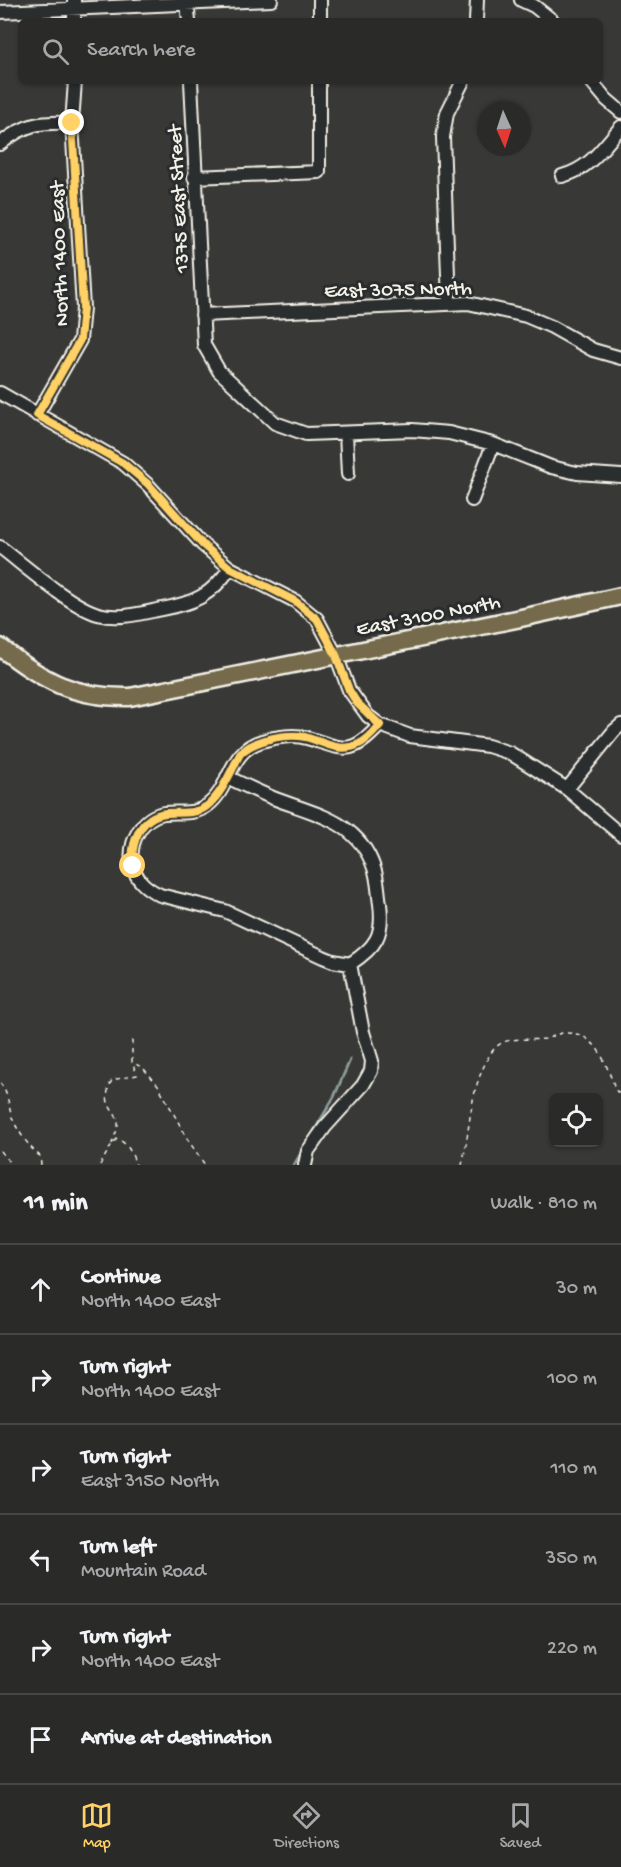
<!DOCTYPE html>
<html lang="en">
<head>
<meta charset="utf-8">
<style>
  body { margin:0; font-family:"Gochi Hand",sans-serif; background:#363634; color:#f1f3f6 }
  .controls { position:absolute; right:18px; bottom:18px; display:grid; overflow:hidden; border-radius:9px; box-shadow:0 2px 4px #0004 }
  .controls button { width:54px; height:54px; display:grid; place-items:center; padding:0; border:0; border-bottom:2px solid #464645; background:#2a2a28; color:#f1f3f6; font:30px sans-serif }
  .compass { position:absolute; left:477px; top:102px; width:54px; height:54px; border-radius:50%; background:#2a2a28; box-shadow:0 2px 4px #0004; rotate:177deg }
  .stop { position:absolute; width:18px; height:18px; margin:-14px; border:4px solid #ffd166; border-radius:50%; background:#fff }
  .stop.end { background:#ffd166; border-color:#fff; box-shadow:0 2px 6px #0008 }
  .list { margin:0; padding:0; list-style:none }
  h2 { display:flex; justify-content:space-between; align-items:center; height:78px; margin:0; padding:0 24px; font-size:26px }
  h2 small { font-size:20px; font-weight:400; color:#a5a7a8 }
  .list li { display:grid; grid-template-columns:39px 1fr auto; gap:18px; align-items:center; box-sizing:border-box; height:90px; padding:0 24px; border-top:2px solid #464645 }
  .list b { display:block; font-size:22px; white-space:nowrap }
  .list p { margin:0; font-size:20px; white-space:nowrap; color:#a5a7a8 }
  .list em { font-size:20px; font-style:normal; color:#a5a7a8 }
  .icon { flex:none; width:33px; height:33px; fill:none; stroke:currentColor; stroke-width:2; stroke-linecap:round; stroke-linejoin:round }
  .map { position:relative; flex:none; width:621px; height:1165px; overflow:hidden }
  .search { position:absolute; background:#2a2a28; box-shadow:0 2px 4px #0004; left:18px; right:18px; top:18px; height:66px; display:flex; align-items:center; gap:15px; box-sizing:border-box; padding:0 21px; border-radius:9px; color:#a5a7a8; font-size:22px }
  .sheet { height:618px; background:#2a2a28 }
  nav { display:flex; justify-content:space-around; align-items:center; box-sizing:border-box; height:84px; border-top:2px solid #464645; background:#2a2a28; font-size:16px; color:#a5a7a8 }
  nav a { display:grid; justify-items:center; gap:3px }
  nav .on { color:#ffd166 }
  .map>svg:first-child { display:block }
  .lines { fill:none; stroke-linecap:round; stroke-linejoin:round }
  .stream { stroke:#8b9c9a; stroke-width:3 }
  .minor-casing { stroke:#f4f1e8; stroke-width:16 }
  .major-casing { stroke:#f4f1e8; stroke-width:21 }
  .path { stroke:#f4f1e8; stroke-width:1.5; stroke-dasharray:4.5 4.5; stroke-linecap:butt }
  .minor { stroke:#2a2d2e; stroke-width:12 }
  .major { stroke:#746b4b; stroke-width:16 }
  .route { stroke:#ffd166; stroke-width:8 }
  .labels { text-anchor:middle; stroke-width:6; stroke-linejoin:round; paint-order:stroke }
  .street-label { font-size:21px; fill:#f4f1e8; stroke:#2a2d2e }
</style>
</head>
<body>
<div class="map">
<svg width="621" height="1165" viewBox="0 0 621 1165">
  <rect width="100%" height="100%" fill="#383836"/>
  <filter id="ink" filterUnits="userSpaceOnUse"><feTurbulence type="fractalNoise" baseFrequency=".0167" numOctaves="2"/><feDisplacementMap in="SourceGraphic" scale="12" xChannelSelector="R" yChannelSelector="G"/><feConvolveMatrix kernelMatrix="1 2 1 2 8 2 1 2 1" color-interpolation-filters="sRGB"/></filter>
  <g filter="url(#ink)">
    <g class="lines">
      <path class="stream" d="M307,1143L334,1097L350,1060
        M294,1165L304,1148"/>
      <defs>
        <path id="minor" d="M74,0V21
          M521,0L534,6L553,21
          M187,4L189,21
          M0,12L271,0
          M320,21V0
          M476,21L477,0
          M191,81L204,345L219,371L275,423L306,434L412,430L449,433L493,444L551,467L577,473L621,476
          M591,81L606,99L621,112
          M0,144C26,123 39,122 72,123
          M562,176C590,169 603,147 621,127
          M194,177L319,172V81
          M449,303L443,137L447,113L463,81
          M202,315L468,303L526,316L552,327L593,350L621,358
          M0,393L123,463L148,485L203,545L230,568L295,601L317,619L336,655L349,690L368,716L380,725L410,736L488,746L510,753L567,789L621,835
          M37,415L80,340L83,308L72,123L75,81
          M346,433L348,474
          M472,500L493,444
          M0,547C25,566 70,606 98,614C119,620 142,613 162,609C194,603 211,596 230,568
          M227,777C242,784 258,792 273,798C314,814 358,820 374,868C378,879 378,892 380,904C384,935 376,947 350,964
          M567,789L614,731L621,725
          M350,964L333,961L323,957L225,911L160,895C145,888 135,879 132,862C129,841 142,817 164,813C180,811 194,816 208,805C232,786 228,751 262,741C275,737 294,734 307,738C345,749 350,757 380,725
          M305,1165L308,1151L325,1127L363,1085L371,1071L372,1061L363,1032L350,964"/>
        <path id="major" d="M0,647C43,681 74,698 130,697L521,618L621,596"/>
      </defs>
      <use href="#minor" class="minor-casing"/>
      <use href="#major" class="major-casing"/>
      <path class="path" d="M132,1040V1062L143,1068L158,1085L188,1140L205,1165
        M0,1083C8,1093 8,1102 11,1114C14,1126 30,1149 40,1156L41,1165
        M112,1144C113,1138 117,1132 118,1126C120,1110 98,1109 112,1080L137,1075L132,1062
        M0,1151L12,1165
        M100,1165L112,1144L117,1139C129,1144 132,1154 136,1165
        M462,1165C470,1131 469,1098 484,1066C487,1060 491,1051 496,1047C509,1035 530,1041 545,1039C551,1038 556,1034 563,1033C600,1031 605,1066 617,1092L621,1091"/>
      <use href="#minor" class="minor"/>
      <use href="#major" class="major"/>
    </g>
  </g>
  <g class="lines" filter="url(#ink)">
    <path class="route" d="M72,123L83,308L80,340L37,415L123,463L148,484L203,545L230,568L295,601L317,619L336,655L349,690L357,703L380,725C374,732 368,740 359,744C340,754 324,742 305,737C286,733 253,740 240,754C231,771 222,794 207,806C195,815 181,812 166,813C140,816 130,843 133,866"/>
  </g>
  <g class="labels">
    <g class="street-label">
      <text transform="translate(177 199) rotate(-93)" y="7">1375 East Street</text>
      <text transform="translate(58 254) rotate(-92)" y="7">North 1400 East</text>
      <text transform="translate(398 288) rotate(-1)" y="7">East 3075 North</text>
      <text transform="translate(428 614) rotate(-11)" y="7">East 3100 North</text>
    </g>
  </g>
</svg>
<div class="controls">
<button><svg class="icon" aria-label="locate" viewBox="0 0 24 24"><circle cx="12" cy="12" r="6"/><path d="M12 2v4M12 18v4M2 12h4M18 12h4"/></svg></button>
</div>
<svg class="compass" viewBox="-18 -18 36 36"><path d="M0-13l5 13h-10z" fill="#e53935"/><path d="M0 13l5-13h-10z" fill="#a5a7a8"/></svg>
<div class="stop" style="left:133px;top:866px"></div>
<div class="stop end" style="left:72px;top:123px"></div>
<div class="search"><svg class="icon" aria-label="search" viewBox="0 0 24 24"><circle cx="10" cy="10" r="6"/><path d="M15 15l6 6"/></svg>Search here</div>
</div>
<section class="sheet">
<h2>11 min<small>Walk · 810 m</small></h2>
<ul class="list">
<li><svg class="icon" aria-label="ahead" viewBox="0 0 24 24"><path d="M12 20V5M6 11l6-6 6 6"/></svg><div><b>Continue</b><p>North 1400 East</p></div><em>30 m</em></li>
<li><svg class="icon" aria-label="right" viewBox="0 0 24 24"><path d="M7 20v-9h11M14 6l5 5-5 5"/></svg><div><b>Turn right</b><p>North 1400 East</p></div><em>100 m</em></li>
<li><svg class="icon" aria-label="right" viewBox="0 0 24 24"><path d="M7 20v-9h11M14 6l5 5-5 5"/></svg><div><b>Turn right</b><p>East 3150 North</p></div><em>110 m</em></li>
<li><svg class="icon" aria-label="left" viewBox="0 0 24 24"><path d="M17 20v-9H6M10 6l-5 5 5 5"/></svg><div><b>Turn left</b><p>Mountain Road</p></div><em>350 m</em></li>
<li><svg class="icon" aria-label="right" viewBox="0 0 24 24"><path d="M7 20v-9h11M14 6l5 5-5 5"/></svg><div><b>Turn right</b><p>North 1400 East</p></div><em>220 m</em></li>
<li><svg class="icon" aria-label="arrive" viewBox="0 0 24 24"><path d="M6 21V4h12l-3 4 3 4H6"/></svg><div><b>Arrive at destination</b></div></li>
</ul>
</section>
<nav>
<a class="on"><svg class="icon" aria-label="map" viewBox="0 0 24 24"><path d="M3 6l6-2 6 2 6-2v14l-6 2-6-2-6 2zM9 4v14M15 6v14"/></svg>Map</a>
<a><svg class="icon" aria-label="directions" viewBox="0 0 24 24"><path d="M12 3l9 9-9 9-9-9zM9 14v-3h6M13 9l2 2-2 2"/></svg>Directions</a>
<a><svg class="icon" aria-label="saved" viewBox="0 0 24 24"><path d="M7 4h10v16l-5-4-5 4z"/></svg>Saved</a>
</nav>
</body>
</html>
